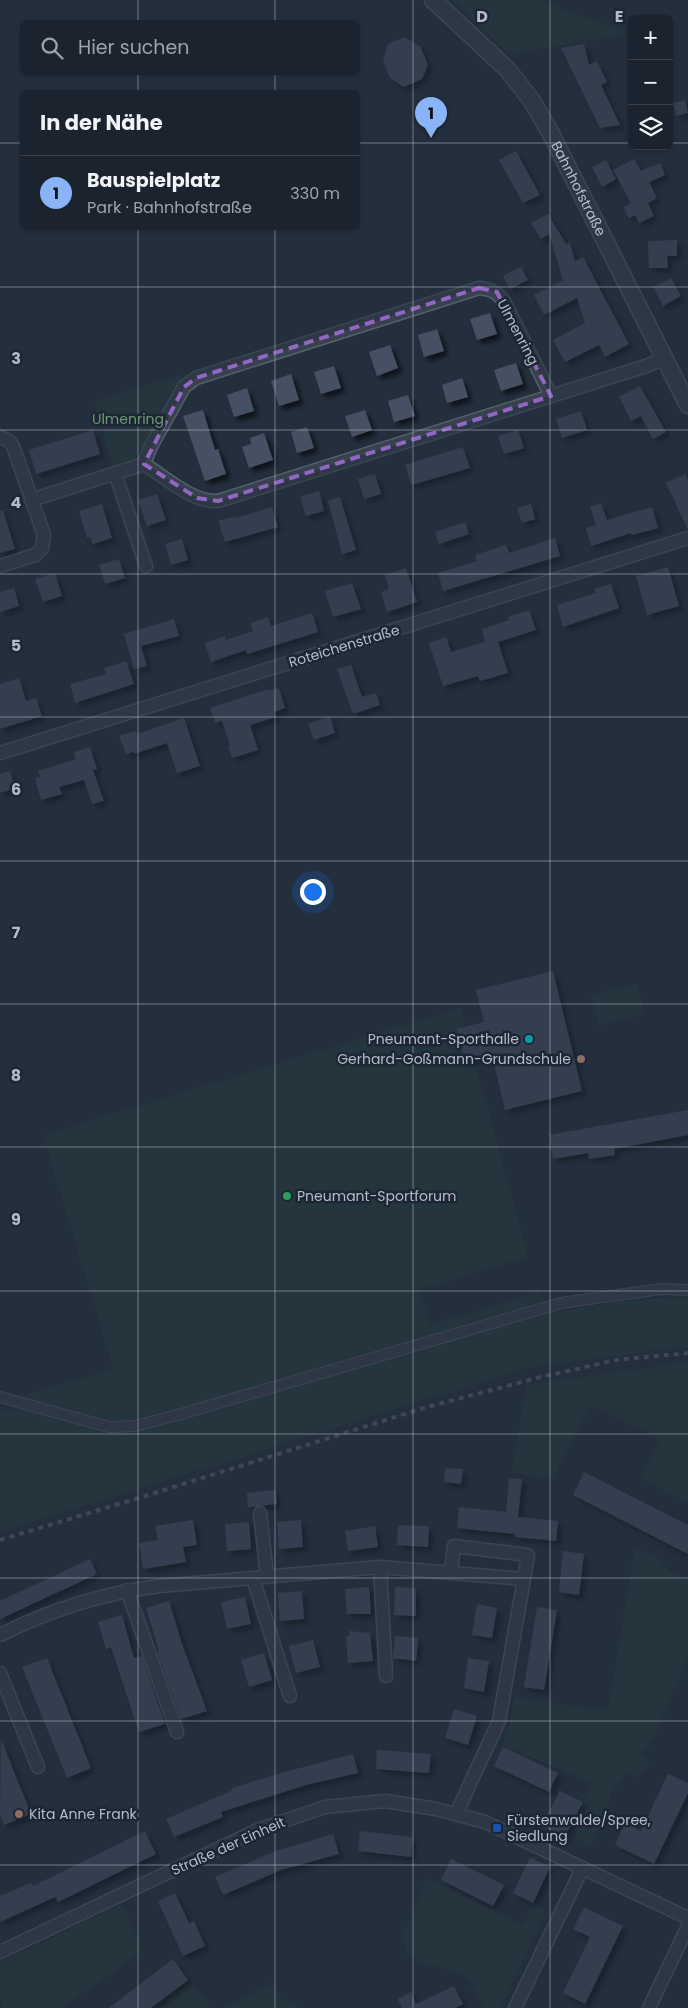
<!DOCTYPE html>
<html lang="de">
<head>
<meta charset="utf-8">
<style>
  body { margin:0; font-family:Poppins,sans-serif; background:#242b36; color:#f1f3f6 }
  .controls { position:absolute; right:15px; top:15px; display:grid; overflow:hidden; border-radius:8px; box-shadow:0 1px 4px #0004 }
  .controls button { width:45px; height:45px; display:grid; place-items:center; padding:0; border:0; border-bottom:1px solid #39404a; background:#1b232e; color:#f1f3f6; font:25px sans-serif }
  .you { position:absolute; left:312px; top:891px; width:18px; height:18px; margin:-12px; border:4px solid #fff; border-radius:50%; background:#1a73e8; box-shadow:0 0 0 8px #1a73e833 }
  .badge { display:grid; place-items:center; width:32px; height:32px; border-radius:50%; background:#8ab4f8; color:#111; font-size:16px; font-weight:700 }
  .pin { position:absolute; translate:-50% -41px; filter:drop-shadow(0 1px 2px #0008) }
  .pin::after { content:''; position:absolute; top:26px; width:18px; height:15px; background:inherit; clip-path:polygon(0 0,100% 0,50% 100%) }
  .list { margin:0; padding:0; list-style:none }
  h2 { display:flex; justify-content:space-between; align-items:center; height:65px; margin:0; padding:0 20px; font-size:21px }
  h2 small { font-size:16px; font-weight:400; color:#a0a4aa }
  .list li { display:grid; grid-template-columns:32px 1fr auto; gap:15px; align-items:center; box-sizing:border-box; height:75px; padding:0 20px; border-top:1px solid #39404a }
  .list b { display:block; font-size:19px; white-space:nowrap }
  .list p { margin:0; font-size:16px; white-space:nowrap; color:#a0a4aa }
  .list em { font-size:16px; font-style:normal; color:#a0a4aa }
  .icon { flex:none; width:28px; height:28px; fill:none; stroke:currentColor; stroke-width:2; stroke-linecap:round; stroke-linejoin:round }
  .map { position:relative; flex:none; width:688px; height:2008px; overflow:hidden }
  .search { position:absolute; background:#1b232e; box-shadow:0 1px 4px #0004; left:20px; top:20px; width:340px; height:55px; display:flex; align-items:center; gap:12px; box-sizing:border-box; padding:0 18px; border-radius:8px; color:#a0a4aa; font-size:19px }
  .panel { position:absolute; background:#1b232e; box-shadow:0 1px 4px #0004; left:20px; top:90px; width:340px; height:140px; border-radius:8px }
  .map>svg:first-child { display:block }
  .green { fill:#263c3f }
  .building { fill:#455162; filter:url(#shadow) }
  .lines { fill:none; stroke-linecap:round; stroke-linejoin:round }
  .pedestrian-casing { stroke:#565f6c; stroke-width:12 }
  .minor-casing { stroke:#565f6c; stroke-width:15 }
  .tertiary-casing { stroke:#565f6c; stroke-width:19 }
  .pedestrian { stroke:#38414e; stroke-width:10 }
  .minor { stroke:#38414e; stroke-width:12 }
  .tertiary { stroke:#38414e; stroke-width:16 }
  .rail { stroke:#5a6575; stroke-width:4; stroke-dasharray:5 5; stroke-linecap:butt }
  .marked { fill:none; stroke:#9266c3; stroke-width:4; stroke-dasharray:10 6; stroke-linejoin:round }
  .grid { fill:none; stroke:#b4bcc9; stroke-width:1; stroke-opacity:0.55 }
  .culture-dot { fill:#0f9aa8; stroke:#1d2633; stroke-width:2 }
  .education-dot { fill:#8d6e63; stroke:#1d2633; stroke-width:2 }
  .leisure-dot { fill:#2e9e5b; stroke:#1d2633; stroke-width:2 }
  .transit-dot { fill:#1a4fb4; stroke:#1d2633; stroke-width:2 }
  .labels { text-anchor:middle; stroke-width:5; stroke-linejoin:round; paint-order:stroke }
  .street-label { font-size:14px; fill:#b4bcc9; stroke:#1d2633 }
  .park-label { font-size:14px; fill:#6b9a76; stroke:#1d2633 }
  .poi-label { font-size:14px; fill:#b4bcc9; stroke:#1d2633; text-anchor:start }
  .grid-label { font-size:16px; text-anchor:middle; font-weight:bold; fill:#b4bcc9; stroke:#1d2633; stroke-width:5; stroke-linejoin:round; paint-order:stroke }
</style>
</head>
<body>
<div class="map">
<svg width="688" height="2008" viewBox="0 0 688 2008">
  <defs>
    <filter id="shadow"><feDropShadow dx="4.5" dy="4.5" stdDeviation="2.5" flood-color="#0009"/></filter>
  </defs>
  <rect width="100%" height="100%" fill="#242f3e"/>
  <path class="green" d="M453,0H539L632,34L508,54Z
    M187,373L135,458L113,466L95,401Z
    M637,984L645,1013L599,1026L591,996Z
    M460,1008L528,1257L420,1289L430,1325L539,1292L554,1311C574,1311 586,1307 605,1304C632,1299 660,1298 688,1297V1346L526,1368L0,1532V1411L29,1409L19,1396L114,1370L43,1135Z
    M688,1362V1503L641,1478L660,1439L591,1405L560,1463L554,1478L512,1473L526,1385Z
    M635,1548L658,1558L671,1572L688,1581V1657L652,1741L640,1752L651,1765L637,1777L626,1772L613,1790L592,1847L569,1835L593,1783L502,1745L511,1720L514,1697L608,1711Z
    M427,1879L523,1925L534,1903L546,1910L500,2008H484L468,1978L448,1969L422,1963L407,1954L402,1936Z
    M118,1906L124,1908L143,1951L61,2008H1L0,1963Z
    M191,1982L211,2008H157Z
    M272,1983L280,1999L303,2008H224Z"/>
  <path class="building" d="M404,37L420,46L428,65L422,79L404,87L390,78L383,61L388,44Z
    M584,44L589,65L597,61L607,82L601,85L620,125L600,128L561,48Z
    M685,100L688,113L676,116L673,103Z
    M516,151L540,195L523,203L499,160Z
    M634,159L641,171L660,163L665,175L649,182L657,198L648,203L654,216L639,223L635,215L629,218L626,213L624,207L631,203L613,170Z
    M606,160L616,179L602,187L592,167Z
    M548,214L566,244L570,243L575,261L583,257L629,344L605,357L599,345L565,362L553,340L585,323L577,298L544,315L534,295L563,280L549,234L541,239L531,223Z
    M677,240V256H667L668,268H649L648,241Z
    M521,267L528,280L510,289L503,276Z
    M671,278L681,296L663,306L653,287Z
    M490,313L497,334L477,340L470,319Z
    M437,329L444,351L424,357L418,335Z
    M390,345L398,368L377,376L369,352Z
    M516,363L523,384L501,391L494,370Z
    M334,366L341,388L321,394L314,372Z
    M291,374L299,400L279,406L271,381Z
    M462,378L468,397L447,403L442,385Z
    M640,386L666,432L653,439L641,416L631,421L619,397Z
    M247,388L254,411L234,417L227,395Z
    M408,395L415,416L394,422L388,401Z
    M203,410L215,450L218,449L226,474L205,481L183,416Z
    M365,410L372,430L352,437L345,416Z
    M581,411L587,430L562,438L556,419Z
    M307,427L314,448L297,453L291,432Z
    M93,430L100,454L36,474L29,450Z
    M518,430L524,448L504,454L498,436Z
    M264,433L273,460L249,468L242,447L251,444L250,438Z
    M463,447L470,468L411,485L405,465Z
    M375,474L381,494L364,499L358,479Z
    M685,474L688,481V530L666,483Z
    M319,491L324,511L306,516L300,497Z
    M157,494L166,520L147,526L138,500Z
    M340,497L356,550L342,554L328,501Z
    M601,503L607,520L652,507L658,528L632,535L631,533L591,546L586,528L596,525L590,507Z
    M102,504L112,538L93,544L90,537L87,538L79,511Z
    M531,504L535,519L522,523L517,508Z
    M272,507L278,527L225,542L218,521L235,516L236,518Z
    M0,511H3L15,549L0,553Z
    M465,522L469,534L439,544L435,532Z
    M555,538L560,556L443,591L438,573L477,561L475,555L506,545L509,553Z
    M182,539L188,560L171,565L165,544Z
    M119,559L125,578L105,584L99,565Z
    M668,567L679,606L647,615L636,576Z
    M406,568L417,602L387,612L381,592L389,589L385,575Z
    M55,573L62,596L43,602L35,579Z
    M352,583L361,609L333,617L325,591Z
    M611,584L619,608L563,627L557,605L596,593L594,589Z
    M14,588L19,606L0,612V592Z
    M529,610L536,630L498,642L508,673L480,681L478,676L443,686L429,643L446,637L451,652L485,642L482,629L509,620L508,617Z
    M312,613L318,632L247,654L246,650L211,662L205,643L225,636L226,640L253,631L250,623L268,617L271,626Z
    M174,619L179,636L141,646L147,666L134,669L124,634Z
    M126,661L134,684L75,703L70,684L106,674L104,668Z
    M351,665L362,697L376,693L380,705L353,714L337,669Z
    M19,678L26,701L36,698L42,716L0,729V684Z
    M279,688L285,708L274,712L276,717L250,725L258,750L232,758L228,746L230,745L222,721L215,723L210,708L268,689V691Z
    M330,716L335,733L314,740L308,724Z
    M184,718L200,766L177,773L167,743L134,754V752L126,754L119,736L136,731L137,734Z
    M90,747L97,769L93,770L104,801L92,804L84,780L59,787L62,794L41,800L35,778L40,777L38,771L76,759L74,752Z
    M10,771L15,788L0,793V774Z
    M553,971L582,1091L505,1110L492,1055L465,1061L457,1029L484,1022L476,990Z
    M688,1110V1135L614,1149L615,1155L589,1159L588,1153L553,1159L549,1135Z
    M445,1468L463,1469L461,1484L444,1482Z
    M584,1472L688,1525V1554L573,1495Z
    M509,1478L522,1479L518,1517L558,1521L556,1541L515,1537V1534L457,1528L459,1507L506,1512Z
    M275,1490L277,1504L248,1507L247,1493Z
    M193,1520L197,1545L183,1547L186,1562L143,1569L139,1543L158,1540L155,1526Z
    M301,1520L303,1547L279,1549L277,1522Z
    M249,1522L251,1549L227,1551L225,1524Z
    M398,1525L429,1526L428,1547L397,1545Z
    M375,1526L378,1547L348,1551L345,1531Z
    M563,1551L584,1554L579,1595L559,1592Z
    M90,1559L97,1574L0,1619V1601Z
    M369,1587L371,1614H347L345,1589Z
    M395,1587L416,1588V1616L394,1615Z
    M302,1591L304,1619L280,1621L278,1593Z
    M245,1597L251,1624L227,1629L221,1602Z
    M169,1601L182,1644L207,1711L181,1719L157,1651H159L146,1608Z
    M477,1604L497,1608L492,1638L472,1635Z
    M537,1607L557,1610L544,1690L524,1687Z
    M122,1615L134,1658L142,1656L165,1724L139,1732L111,1647L106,1649L98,1622Z
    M349,1631L370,1633L373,1661L348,1663L346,1636H349Z
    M395,1636L418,1638L416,1661L393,1658Z
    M313,1640L320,1667L296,1673L289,1646Z
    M264,1653L272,1680L249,1687L241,1660Z
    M47,1658L91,1768L67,1778L22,1667Z
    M468,1658L489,1661L484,1692L464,1688Z
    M454,1709L477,1716L468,1745L445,1738Z
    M1,1739L31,1814L4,1825L0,1815Z
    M503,1747L558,1773L549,1792L494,1766Z
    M377,1750L431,1754L429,1773L376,1769Z
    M353,1754L358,1773L306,1785L221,1812L223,1817L174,1837L166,1819L233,1790L232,1788L281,1773Z
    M668,1774L688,1783V1793L654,1864L615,1845L625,1823L641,1831Z
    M560,1791L583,1802L565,1837L542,1826Z
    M145,1831L156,1854L58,1902L55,1897L0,1922V1896L31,1883L33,1886Z
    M360,1831L413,1837L411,1857L358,1851Z
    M333,1834L339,1854L281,1870L223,1895L215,1877L276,1851Z
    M530,1857L550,1867L533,1903L513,1893Z
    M451,1859L504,1885L493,1906L441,1880Z
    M175,1893L189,1923L194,1921L205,1946L183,1956L158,1901Z
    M584,1907L623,1926L585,2004L563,1993L590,1937L573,1929Z
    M173,1959L188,1980L151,2008H109Z
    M454,1986L463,2004L455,2008H402L398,1999L411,1992L416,2004Z"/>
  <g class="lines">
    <defs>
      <path id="pedestrian" d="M0,1397L109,1427L135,1426L181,1414L561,1303L661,1289L688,1290"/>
      <path id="minor" d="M0,437L8,440L13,446L44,535L42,548L35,555L0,566
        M144,464C165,477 193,503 218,501L646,366L665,358
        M144,464L150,448L184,387L196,378L479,288C491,289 496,292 504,301L551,396
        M115,473L146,566
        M31,500L144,464
        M0,753L688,538
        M260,1513L267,1576
        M380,1567L386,1676
        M451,1572L454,1546L528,1555L524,1579
        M253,1578L290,1696
        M127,1590L177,1732
        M0,1635C50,1610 104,1593 159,1586L380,1567L524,1579L499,1721L456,1814
        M0,1673L38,1767
        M0,1952L260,1829L325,1807L385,1801L436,1809L485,1822L688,1918
        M515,2008L582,1869
        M649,2008L688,1926"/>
      <g id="tertiary">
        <path id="s1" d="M433,0L508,70L532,101L550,132L688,405"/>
      </g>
    </defs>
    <use href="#pedestrian" class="pedestrian-casing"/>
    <use href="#minor" class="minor-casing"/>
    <use href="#tertiary" class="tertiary-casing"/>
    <use href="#pedestrian" class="pedestrian"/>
    <use href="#minor" class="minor"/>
    <use href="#tertiary" class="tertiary"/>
    <path class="rail" d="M0,1540L142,1497L427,1407L541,1377L616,1360L688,1353"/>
  </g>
  <path d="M0 0H688V2008H0ZM479,288L497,292L551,396L218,501L197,498L144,464L184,387L196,378Z" fill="#242f3e" fill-opacity=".55" fill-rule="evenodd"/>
  <path class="marked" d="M479,288L497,292L551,396L218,501L197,498L144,464L184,387L196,378Z"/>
  <path class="grid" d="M138,0V22M275,0V22M413,0V2008M550,0V2008M138,72V92M275,72V92M0,143H22M358,143H632M669,143H688M138,228V2008M275,228V2008M0,287H688M0,430H688M0,574H688M0,717H688M0,861H688M0,1004H688M0,1147H688M0,1291H688M0,1434H688M0,1578H688M0,1721H688M0,1865H688"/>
  <circle class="culture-dot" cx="529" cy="1039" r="5"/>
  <g class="education-dot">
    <circle cx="581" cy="1059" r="5"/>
    <circle cx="19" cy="1814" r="5"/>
  </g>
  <circle class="leisure-dot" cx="287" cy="1196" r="5"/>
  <rect class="transit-dot" x="492" y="1823" width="10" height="10" rx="2.5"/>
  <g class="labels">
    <g class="street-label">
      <text dy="5" stroke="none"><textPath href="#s1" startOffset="241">Bahnhofstraße</textPath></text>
      <text transform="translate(518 332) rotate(62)" y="5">Ulmenring</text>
      <text transform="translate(344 646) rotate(-17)" y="5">Roteichenstraße</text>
      <text transform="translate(228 1846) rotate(-24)" y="5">Straße der Einheit</text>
    </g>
    <g class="park-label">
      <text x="128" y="424">Ulmenring</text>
    </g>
    <g class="poi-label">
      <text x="519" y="1044" text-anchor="end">Pneumant-Sporthalle</text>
      <text x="571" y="1064" text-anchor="end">Gerhard-Goßmann-Grundschule</text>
      <text x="297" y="1201">Pneumant-Sportforum</text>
      <text x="29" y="1819">Kita Anne Frank</text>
      <text x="507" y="1825">Fürstenwalde/Spree,<tspan x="507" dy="16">Siedlung</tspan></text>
    </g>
  </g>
  <g class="grid-label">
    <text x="482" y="22">D</text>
    <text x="619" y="22">E</text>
    <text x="16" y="364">3</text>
    <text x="16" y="508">4</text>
    <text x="16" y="651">5</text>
    <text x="16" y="795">6</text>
    <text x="16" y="938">7</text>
    <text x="16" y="1081">8</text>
    <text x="16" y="1225">9</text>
  </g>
</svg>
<div class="controls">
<button>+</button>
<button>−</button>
<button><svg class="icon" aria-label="layers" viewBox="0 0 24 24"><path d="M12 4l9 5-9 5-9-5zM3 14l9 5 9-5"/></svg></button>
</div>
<div class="you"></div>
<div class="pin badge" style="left:431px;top:138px">1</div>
<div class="search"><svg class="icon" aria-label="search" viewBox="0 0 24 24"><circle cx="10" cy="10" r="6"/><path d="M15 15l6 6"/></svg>Hier suchen</div>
<section class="panel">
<h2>In der Nähe<small></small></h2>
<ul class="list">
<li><span class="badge">1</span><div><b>Bauspielplatz</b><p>Park · Bahnhofstraße</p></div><em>330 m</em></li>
</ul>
</section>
</div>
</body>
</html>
